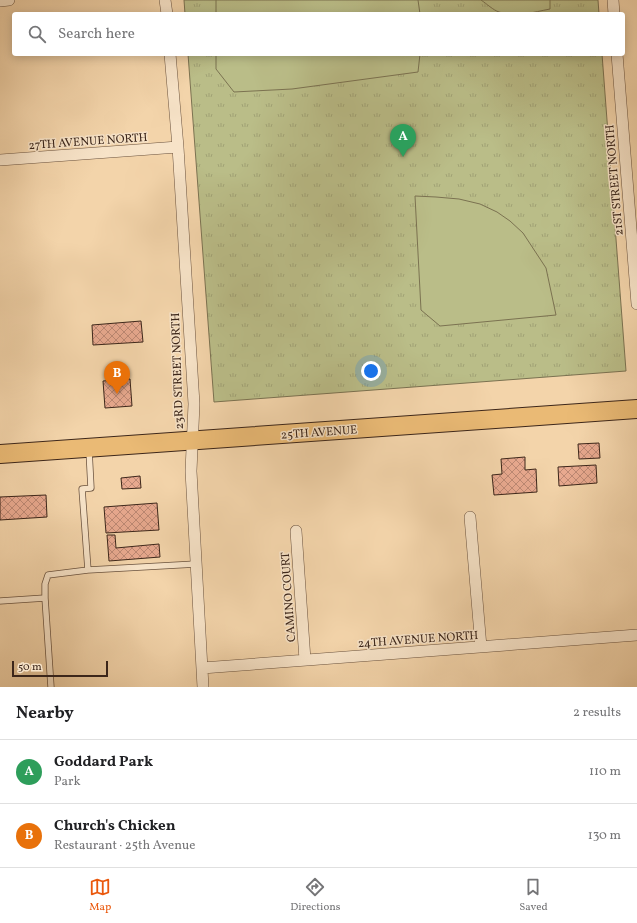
<!DOCTYPE html>
<html lang="en">
<head>
<meta charset="utf-8">
<style>
  body { margin:0; font-family:Vollkorn,serif; background:#f2f2f2; color:#202124 }
  .scale { position:absolute; left:12px; bottom:10px; width:96px; box-sizing:border-box; padding-left:4px; border:2px solid #3c261a; border-top:0; font-size:11px; line-height:14px; white-space:nowrap; color:#3c261a; -webkit-text-stroke:3px #f7e3c8; paint-order:stroke }
  .you { position:absolute; left:371px; top:371px; width:14px; height:14px; margin:-10px; border:3px solid #fff; border-radius:50%; background:#1a73e8; box-shadow:0 0 0 6px #1a73e833 }
  .badge { display:grid; place-items:center; width:26px; height:26px; border-radius:50%; background:#ea580c; color:#fff; font-size:13px; font-weight:700 }
  .pin { position:absolute; translate:-50% -33px; filter:drop-shadow(0 1px 2px #0008) }
  .pin::after { content:''; position:absolute; top:21px; width:14px; height:12px; background:inherit; clip-path:polygon(0 0,100% 0,50% 100%) }
  .list { margin:0; padding:0; list-style:none }
  h2 { display:flex; justify-content:space-between; align-items:center; height:52px; margin:0; padding:0 16px; font-size:17px }
  h2 small { font-size:13px; font-weight:400; color:#757577 }
  .list li { display:grid; grid-template-columns:26px 1fr auto; gap:12px; align-items:center; box-sizing:border-box; height:64px; padding:0 16px; border-top:1px solid #e0e0e0 }
  .list b { display:block; font-size:15px; white-space:nowrap }
  .list p { margin:0; font-size:13px; white-space:nowrap; color:#757577 }
  .list em { font-size:13px; font-style:normal; color:#757577 }
  .icon { flex:none; width:22px; height:22px; fill:none; stroke:currentColor; stroke-width:2; stroke-linecap:round; stroke-linejoin:round }
  .map { position:relative; flex:none; width:637px; height:687px; overflow:hidden }
  .search { position:absolute; background:#fff; box-shadow:0 2px 10px #0003; left:12px; right:12px; top:12px; height:44px; display:flex; align-items:center; gap:10px; box-sizing:border-box; padding:0 14px; border-radius:4px; color:#757577; font-size:15px }
  .sheet { height:180px; background:#fff }
  nav { display:flex; justify-content:space-around; align-items:center; box-sizing:border-box; height:56px; border-top:1px solid #e0e0e0; background:#fff; font-size:11px; color:#757577 }
  nav a { display:grid; justify-items:center; gap:2px }
  nav .on { color:#ea580c }
  .map>svg:first-child { display:block }
  .park { fill:url(#park-tufts); stroke:#7b7251 }
  .pitch { fill:#babd88; stroke:#7b7251 }
  .building { fill:url(#building-cross-hatch); stroke:#3c261a }
  .lines { fill:none; stroke-linecap:round; stroke-linejoin:round }
  .service-casing { stroke:#6a523e; stroke-width:7 }
  .minor-casing { stroke:#6a523e; stroke-width:12 }
  .primary-casing { stroke:#3c261a; stroke-width:20 }
  .service { stroke:#f7e3c8; stroke-width:5.5 }
  .minor { stroke:#f7e3c8; stroke-width:11 }
  .primary { stroke:#eaba75; stroke-width:18 }
  .labels { text-anchor:middle; stroke-width:3; stroke-linejoin:round; paint-order:stroke }
  .street-label { font-size:12px; fill:#3c261a; stroke:#f7e3c8 }
</style>
</head>
<body>
<div class="map">
<svg width="637" height="687" viewBox="0 0 637 687">
  <defs>
    <pattern id="park-tufts" width="24" height="20" patternUnits="userSpaceOnUse"><rect width="24" height="20" fill="#babd88"/><path d="M3 7l-1-3M5 7V3M7 7l1-3M15 17l-1-3M17 17v-4M19 17l1-3" fill="none" stroke="#a1a275"/></pattern>
    <pattern id="building-cross-hatch" width="8" height="8" patternUnits="userSpaceOnUse"><rect width="8" height="8" fill="#e8a98f"/><path d="M0 0l8 8M0 8l8-8" fill="none" stroke="#bd8974"/></pattern>
  </defs>
  <rect width="100%" height="100%" fill="#f3d4aa"/>
  <filter id="stains"><feTurbulence type="fractalNoise" baseFrequency=".005" numOctaves="4"/><feColorMatrix values="0 0 0 0 .2 0 0 0 0 .09 0 0 0 0 .02 0 0 0 .5 -.17"/></filter>
  <radialGradient id="worn" r=".72"><stop offset=".6" stop-color="#630" stop-opacity="0"/><stop offset="1" stop-color="#630" stop-opacity=".3"/></radialGradient>
  <path class="park" d="M184,0H598L599,14H185Z
    M188,54H602L626,371L214,402Z"/>
  <path class="pitch" d="M216,0H418L420,14H216Z
    M481,0H550V9C534,12 515,18 499,12C493,10 487,4 481,0Z
    M216,54H420L418,72L292,89L234,92L216,69Z
    M415,196L436,197L459,199L480,204L497,212L510,221L523,233L546,268L556,315L440,326L421,310Z"/>
  <path class="building" d="M141,321L143,342L93,345L92,325Z
    M130,379L132,406L105,408L103,381Z
    M599,443L600,458L579,459L578,444Z
    M525,457V470L536,469L537,492L494,495L492,475L502,474L501,459Z
    M596,465L597,483L559,486L558,467Z
    M140,476L141,488L122,489L121,478Z
    M46,495L47,517L0,520V497Z
    M157,503L159,530L106,533L104,507Z
    M107,535H115L116,548L159,544L160,557L109,561Z"/>
  <g class="lines">
    <defs>
      <path id="service" d="M88,570L82,489L91,488L89,450
        M0,601L45,598
        M51,687L45,598V584L48,575L88,570L196,564"/>
      <path id="minor" d="M165,0L167,14
        M613,0L614,14
        M0,1L9,0
        M170,54L178,147L194,404L191,471L203,687
        M617,54L637,304
        M0,160L178,147
        M470,517L481,647
        M296,531L305,660
        M202,668L637,635"/>
      <path id="primary" d="M0,454L637,409"/>
    </defs>
    <use href="#service" class="service-casing"/>
    <use href="#minor" class="minor-casing"/>
    <use href="#primary" class="primary-casing"/>
    <use href="#service" class="service"/>
    <use href="#minor" class="minor"/>
    <use href="#primary" class="primary"/>
  </g>
  <g class="labels">
    <g class="street-label">
      <text transform="translate(88 141) rotate(-4)" y="4">27TH AVENUE NORTH</text>
      <text transform="translate(614 180) rotate(-95)" y="4">21ST STREET NORTH</text>
      <text transform="translate(177 371) rotate(-92)" y="4">23RD STREET NORTH</text>
      <text transform="translate(319 432) rotate(-4)" y="4">25TH AVENUE</text>
      <text transform="translate(288 597) rotate(-94)" y="4">CAMINO COURT</text>
      <text transform="translate(418 639) rotate(-4)" y="4">24TH AVENUE NORTH</text>
    </g>
  </g>
  <rect width="100%" height="100%" filter="url(#stains)"/>
  <rect width="100%" height="100%" fill="url(#worn)"/>
</svg>
<div class="scale">50 m</div>
<div class="you"></div>
<div class="pin badge" style="left:403px;top:157px;background:#2e9e5b">A</div>
<div class="pin badge" style="left:117px;top:394px;background:#e8710a">B</div>
<div class="search"><svg class="icon" aria-label="search" viewBox="0 0 24 24"><circle cx="10" cy="10" r="6"/><path d="M15 15l6 6"/></svg>Search here</div>
</div>
<section class="sheet">
<h2>Nearby<small>2 results</small></h2>
<ul class="list">
<li><span class="badge" style="background:#2e9e5b">A</span><div><b>Goddard Park</b><p>Park</p></div><em>110 m</em></li>
<li><span class="badge" style="background:#e8710a">B</span><div><b>Church's Chicken</b><p>Restaurant · 25th Avenue</p></div><em>130 m</em></li>
</ul>
</section>
<nav>
<a class="on"><svg class="icon" aria-label="map" viewBox="0 0 24 24"><path d="M3 6l6-2 6 2 6-2v14l-6 2-6-2-6 2zM9 4v14M15 6v14"/></svg>Map</a>
<a><svg class="icon" aria-label="directions" viewBox="0 0 24 24"><path d="M12 3l9 9-9 9-9-9zM9 14v-3h6M13 9l2 2-2 2"/></svg>Directions</a>
<a><svg class="icon" aria-label="saved" viewBox="0 0 24 24"><path d="M7 4h10v16l-5-4-5 4z"/></svg>Saved</a>
</nav>
</body>
</html>
